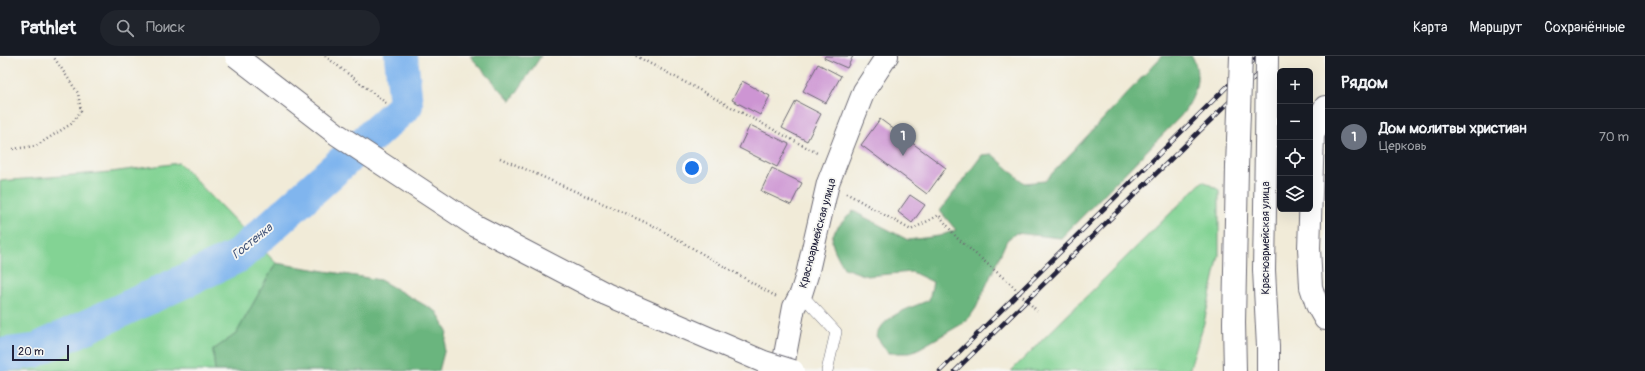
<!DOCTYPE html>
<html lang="ru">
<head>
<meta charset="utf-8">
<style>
  body { margin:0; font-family:Pangolin,sans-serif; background:#20242c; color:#f1f3f6 }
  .controls { position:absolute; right:12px; top:12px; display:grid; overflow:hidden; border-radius:6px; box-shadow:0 4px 16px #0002 }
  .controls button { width:36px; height:36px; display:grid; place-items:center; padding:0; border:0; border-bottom:1px solid #363941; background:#171b24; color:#f1f3f6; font:20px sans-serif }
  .scale { position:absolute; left:12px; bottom:10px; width:57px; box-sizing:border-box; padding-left:4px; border:2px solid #22223b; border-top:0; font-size:11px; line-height:14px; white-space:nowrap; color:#22223b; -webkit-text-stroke:3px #f6f6f2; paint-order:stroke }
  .you { position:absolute; left:692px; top:112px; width:14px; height:14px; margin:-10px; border:3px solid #fff; border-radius:50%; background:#1a73e8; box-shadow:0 0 0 6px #1a73e833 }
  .badge { display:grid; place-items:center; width:26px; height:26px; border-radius:50%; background:#d93025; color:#fff; font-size:13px; font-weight:700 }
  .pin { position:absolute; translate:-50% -33px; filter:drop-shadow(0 1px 2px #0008) }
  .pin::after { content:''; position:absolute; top:21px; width:14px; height:12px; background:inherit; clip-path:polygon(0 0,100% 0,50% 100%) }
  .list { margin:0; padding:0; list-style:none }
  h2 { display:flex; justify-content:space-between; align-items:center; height:52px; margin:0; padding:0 16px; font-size:17px }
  h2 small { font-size:13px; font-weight:400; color:#9ea1a6 }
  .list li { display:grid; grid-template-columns:26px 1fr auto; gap:12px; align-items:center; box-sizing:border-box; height:56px; padding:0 16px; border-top:1px solid #363941 }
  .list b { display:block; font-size:15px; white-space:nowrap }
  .list p { margin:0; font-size:13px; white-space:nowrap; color:#9ea1a6 }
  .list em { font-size:13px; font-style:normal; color:#9ea1a6 }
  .icon { flex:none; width:22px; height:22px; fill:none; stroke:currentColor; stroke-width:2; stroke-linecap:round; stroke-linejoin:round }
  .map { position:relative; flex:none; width:1325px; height:315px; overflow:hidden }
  header { display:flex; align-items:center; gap:24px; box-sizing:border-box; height:56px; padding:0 20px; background:#171b24; border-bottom:1px solid #363941 }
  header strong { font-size:19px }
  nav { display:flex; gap:22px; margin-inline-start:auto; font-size:14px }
  .search { width:280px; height:36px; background:#20242c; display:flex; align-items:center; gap:10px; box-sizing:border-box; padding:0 14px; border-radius:22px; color:#9ea1a6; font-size:15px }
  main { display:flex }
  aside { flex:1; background:#171b24 }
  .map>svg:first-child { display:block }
  .green { fill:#83d394; stroke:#527a68 }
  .forest { fill:#6ab57e; stroke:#466c5c }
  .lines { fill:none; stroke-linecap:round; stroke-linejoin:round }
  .river { stroke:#80b5ee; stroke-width:34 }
  .building { fill:#cd95d3 }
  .service-casing { stroke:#6a6872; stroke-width:12 }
  .minor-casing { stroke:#6a6872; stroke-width:24 }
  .primary-casing { stroke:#6a6872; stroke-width:24 }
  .path { stroke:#6a6872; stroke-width:2.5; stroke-dasharray:1 3; stroke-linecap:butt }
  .service { stroke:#fff; stroke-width:11 }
  .minor { stroke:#fff; stroke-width:22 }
  .primary { stroke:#fff; stroke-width:22 }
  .rail-casing { stroke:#22223b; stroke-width:4.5 }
  .rail { stroke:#f6f6f2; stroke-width:3; stroke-dasharray:9; stroke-linecap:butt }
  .primary-bridge-casing { stroke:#6a6872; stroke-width:24; stroke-linecap:butt }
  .primary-bridge { stroke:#fff; stroke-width:22 }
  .labels { text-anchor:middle; stroke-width:3.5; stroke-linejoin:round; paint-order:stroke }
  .street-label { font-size:11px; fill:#22223b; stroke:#f6f6f2 }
  .water-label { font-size:12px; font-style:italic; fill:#43557a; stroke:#f6f6f2 }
</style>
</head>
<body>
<header>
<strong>Pathlet</strong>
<div class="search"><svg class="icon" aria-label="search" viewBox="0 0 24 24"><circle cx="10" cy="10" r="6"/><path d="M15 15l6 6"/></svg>Поиск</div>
<nav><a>Карта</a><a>Маршрут</a><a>Сохранённые</a></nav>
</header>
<main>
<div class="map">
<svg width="1325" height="315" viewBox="0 0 1325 315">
  <rect width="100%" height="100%" fill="#f6f6f2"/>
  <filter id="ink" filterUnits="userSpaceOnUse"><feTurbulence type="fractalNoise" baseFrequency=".025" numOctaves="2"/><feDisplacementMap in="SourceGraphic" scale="8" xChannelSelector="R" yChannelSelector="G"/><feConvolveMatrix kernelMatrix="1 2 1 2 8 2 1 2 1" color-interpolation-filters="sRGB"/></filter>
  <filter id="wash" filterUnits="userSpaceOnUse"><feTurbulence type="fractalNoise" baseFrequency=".012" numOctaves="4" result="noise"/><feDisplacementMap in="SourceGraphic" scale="16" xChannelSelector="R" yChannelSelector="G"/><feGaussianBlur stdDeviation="0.9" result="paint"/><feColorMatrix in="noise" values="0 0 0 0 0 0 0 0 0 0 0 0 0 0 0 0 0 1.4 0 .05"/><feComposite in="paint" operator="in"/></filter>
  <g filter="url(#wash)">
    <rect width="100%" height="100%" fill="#f1ebd8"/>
    <path class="green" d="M179,107L276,207L236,278L213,294L215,315H0V125L111,116Z
      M1203,125L1219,134V199L1204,267L1189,315H1011Z"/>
    <path class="forest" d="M470,0H541L511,45Z
      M1162,0H1192C1204,22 1193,47 1178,63L1061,182L1016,177L1007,184L976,252L969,262L960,269L920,292L909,297H888L876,280C885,258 909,253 929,244L933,226L912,216L867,220L844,212C826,180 828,181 853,155L908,184L939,180L956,174L940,155L982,99L992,98L1024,127L1045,125Z
      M276,207L380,224L437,256L447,275L444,296L439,315H215L213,294L236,278Z"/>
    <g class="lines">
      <path class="river" d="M0,299L34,295L238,200L406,49L401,0"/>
    </g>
    <g id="blocks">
      <path class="building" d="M825,0H853L847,12L824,2Z
        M818,8L841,20L826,47L803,35Z
        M742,25L770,40L760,59L732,44Z
        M796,45L821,58L807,85L782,72Z
        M880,63L946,112L927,138L861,89Z
        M750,69L789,88L777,111L739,92Z
        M772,112L802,127L791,149L761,135Z
        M910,139L925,149L912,167L898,156Z"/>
    </g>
  </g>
  <g filter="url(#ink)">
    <use href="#blocks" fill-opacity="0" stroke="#6a6872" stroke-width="1"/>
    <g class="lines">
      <defs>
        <path id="service" d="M801,238L836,276L827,315"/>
        <path id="minor" d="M1325,51L1320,60L1313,80L1309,192L1311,231L1317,249L1325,263
          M782,315L794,251L801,238L807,219L828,127L864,35L887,0"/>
        <path id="primary" d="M1266,89L1264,214L1268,291V315
          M1235,315L1234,267L1237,111"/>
      </defs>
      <use href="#service" class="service-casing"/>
      <use href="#minor" class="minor-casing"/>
      <use href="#primary" class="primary-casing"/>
      <path class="path" d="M325,0L386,47
        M636,0L817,97
        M13,93L36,90L71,68L81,55L78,37L53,0
        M500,102L656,171L777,241
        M846,137L911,174L939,159L957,182L1012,229L1037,255"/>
      <use href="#service" class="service"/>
      <use href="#minor" class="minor"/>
      <use href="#primary" class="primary"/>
      <defs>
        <path id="rail" d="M940,315L1258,0
          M955,315L1276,0"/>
      </defs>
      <use href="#rail" class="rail-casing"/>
      <use href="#rail" class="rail"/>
      <defs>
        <path id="primary-bridge" d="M236,0L338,79L476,170L606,238L764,306L793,315
          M1266,89L1267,0
          M1237,111L1241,0"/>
      </defs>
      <use href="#primary-bridge" class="primary-bridge-casing"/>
      <use href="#primary-bridge" class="primary-bridge"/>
    </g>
  </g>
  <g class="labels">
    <g class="street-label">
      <text transform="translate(817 177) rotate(-75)" y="4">Красноармейская улица</text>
      <text transform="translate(1265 182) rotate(-90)" y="4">Красноармейская улица</text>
    </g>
    <g class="water-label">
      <text transform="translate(252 185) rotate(-39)" y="4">Гостенка</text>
    </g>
  </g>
</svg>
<div class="controls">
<button>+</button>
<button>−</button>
<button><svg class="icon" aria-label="locate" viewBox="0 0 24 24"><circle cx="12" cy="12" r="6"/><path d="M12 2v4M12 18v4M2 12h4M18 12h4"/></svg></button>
<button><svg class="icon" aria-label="layers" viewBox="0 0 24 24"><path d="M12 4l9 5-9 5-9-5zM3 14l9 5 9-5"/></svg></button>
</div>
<div class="scale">20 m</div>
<div class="you"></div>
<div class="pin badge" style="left:903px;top:100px;background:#6b7280">1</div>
</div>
<aside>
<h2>Рядом<small></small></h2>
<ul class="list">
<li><span class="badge" style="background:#6b7280">1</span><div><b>Дом молитвы христиан</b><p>Церковь</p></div><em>70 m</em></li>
</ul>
</aside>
</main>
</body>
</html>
